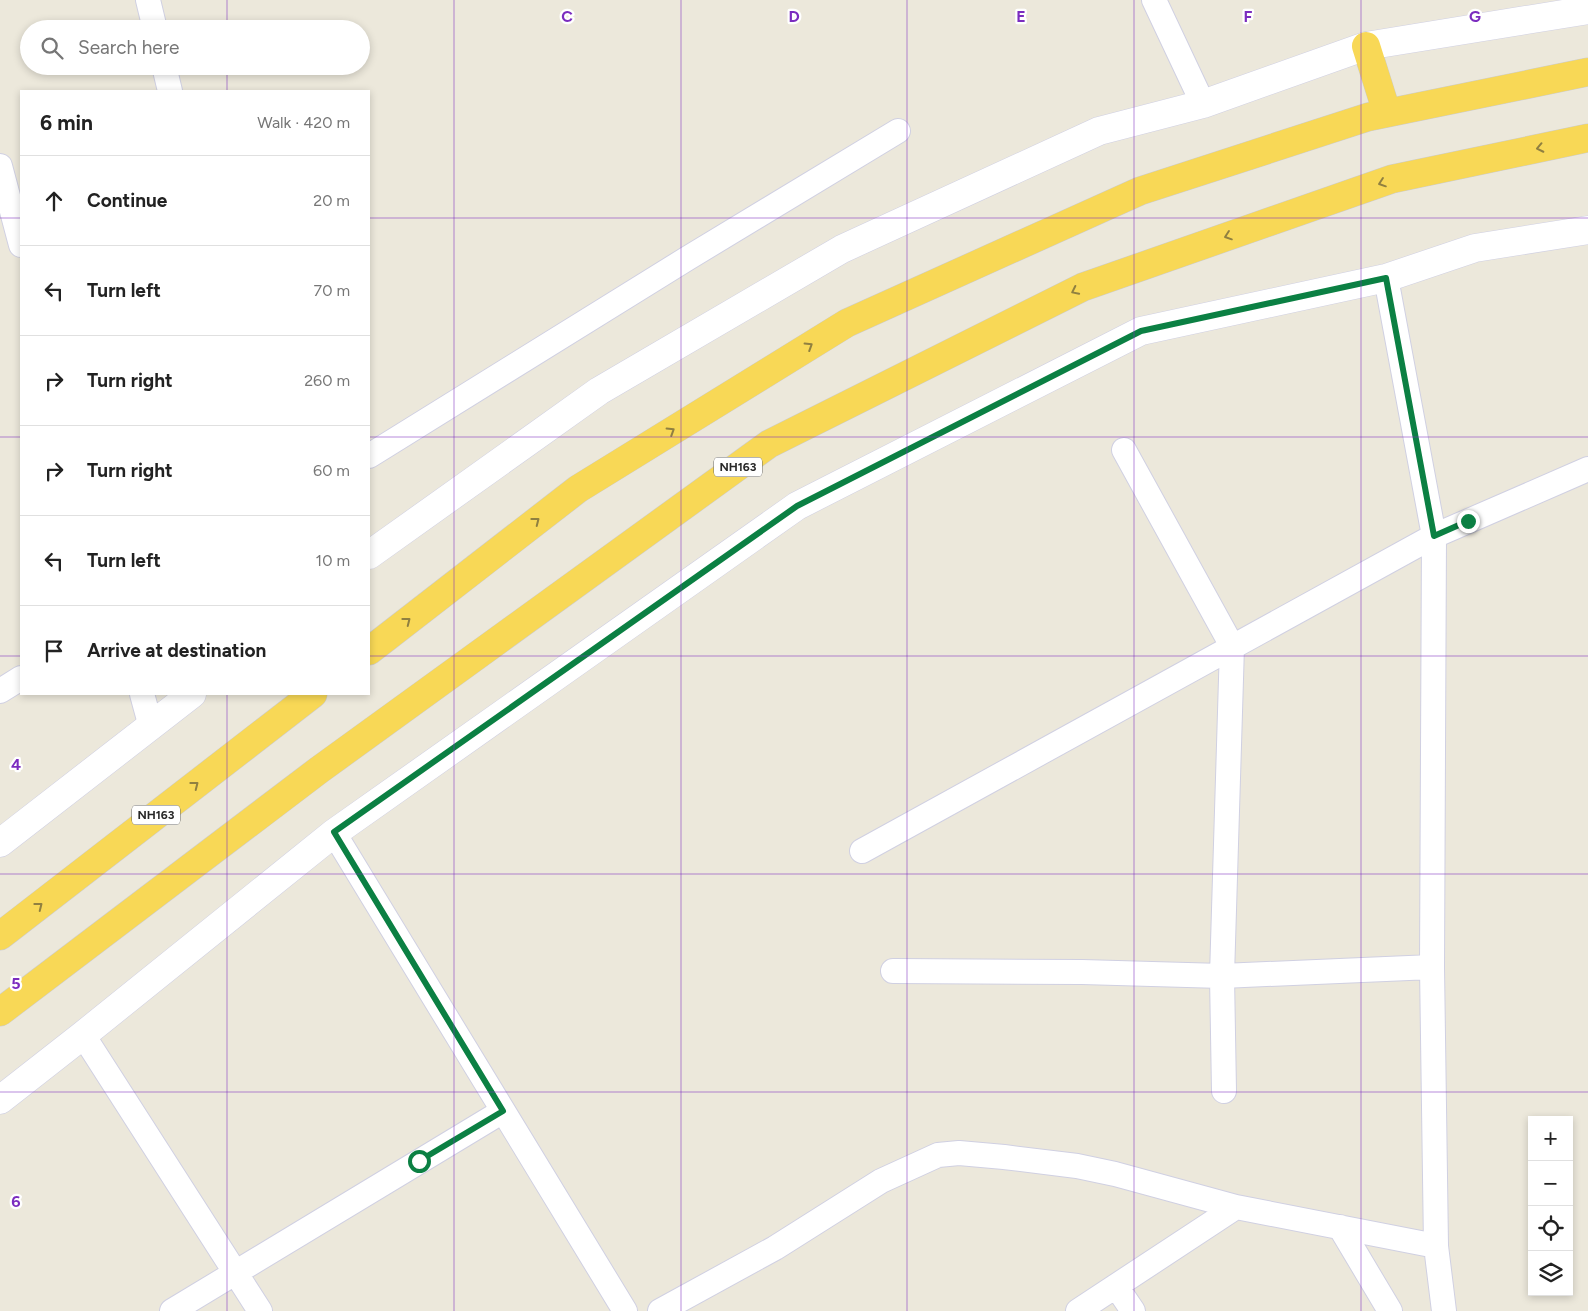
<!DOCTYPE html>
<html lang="en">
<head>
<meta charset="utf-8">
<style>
  body { margin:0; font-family:Figtree,sans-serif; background:#f2f2f2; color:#222 }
  .controls { position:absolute; right:15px; bottom:15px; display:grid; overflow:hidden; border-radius:0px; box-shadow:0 2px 8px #0003 }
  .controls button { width:45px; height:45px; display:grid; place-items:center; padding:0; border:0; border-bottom:1px solid #e0e0e0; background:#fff; color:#222; font:25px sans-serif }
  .stop { position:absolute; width:15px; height:15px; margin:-11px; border:4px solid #0b8043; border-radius:50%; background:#fff }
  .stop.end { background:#0b8043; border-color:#fff; box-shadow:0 1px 5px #0008 }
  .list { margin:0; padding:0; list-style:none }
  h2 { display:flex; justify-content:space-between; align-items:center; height:65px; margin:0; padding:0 20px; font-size:21px }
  h2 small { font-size:16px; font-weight:400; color:#767676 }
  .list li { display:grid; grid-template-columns:32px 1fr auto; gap:15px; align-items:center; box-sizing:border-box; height:90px; padding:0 20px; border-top:1px solid #e0e0e0 }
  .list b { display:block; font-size:19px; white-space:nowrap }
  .list em { font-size:16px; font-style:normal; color:#767676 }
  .icon { flex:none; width:28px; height:28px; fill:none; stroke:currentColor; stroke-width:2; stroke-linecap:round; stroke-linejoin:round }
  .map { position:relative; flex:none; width:1588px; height:1311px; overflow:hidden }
  .search { position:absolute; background:#fff; box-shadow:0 2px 8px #0003; left:20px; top:20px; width:350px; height:55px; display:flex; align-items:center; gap:12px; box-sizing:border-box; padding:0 18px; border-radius:28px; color:#767676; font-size:19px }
  .panel { position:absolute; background:#fff; box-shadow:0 2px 8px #0003; left:20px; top:90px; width:350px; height:605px; border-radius:0px }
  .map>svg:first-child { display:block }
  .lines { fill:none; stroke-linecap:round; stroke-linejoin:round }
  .minor-casing { stroke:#d0d0e2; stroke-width:26 }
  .secondary-casing { stroke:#d0d0e2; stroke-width:29 }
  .trunk-casing { stroke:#ccc; stroke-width:29 }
  .minor { stroke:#fff; stroke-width:24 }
  .secondary { stroke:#fff; stroke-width:28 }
  .trunk { stroke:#f8d856; stroke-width:28 }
  .oneway { stroke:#908040 }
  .route { stroke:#0b8043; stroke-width:6 }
  .grid { fill:none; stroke:#7b2cbf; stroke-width:1; stroke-opacity:0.55 }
  .labels { text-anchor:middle; stroke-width:4.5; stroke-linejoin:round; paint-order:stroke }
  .shield { fill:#fff; stroke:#696969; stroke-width:1 }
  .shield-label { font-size:12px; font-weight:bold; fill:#292929 }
  .grid-label { font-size:16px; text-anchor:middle; font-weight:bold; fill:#7b2cbf; stroke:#fff; stroke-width:4.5; stroke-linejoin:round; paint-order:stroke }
</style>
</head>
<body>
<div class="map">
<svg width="1588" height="1311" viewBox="0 0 1588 1311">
  <rect width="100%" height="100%" fill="#ece8db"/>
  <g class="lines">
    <defs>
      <path id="minor" d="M148,0L155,29
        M1154,0L1203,104
        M164,66L170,91
        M0,166L21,245
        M1386,278L1434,536L1432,967L1436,1246L1444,1311
        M1124,450L1232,646L1222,976L1224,1091
        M369,456L688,258L898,131
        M0,691L21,678
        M142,694L151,727
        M334,833L625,1311
        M862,851L1434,536L1588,469
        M893,971L1082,972L1222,976L1432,967
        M83,1035L260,1311
        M1340,1227L1390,1311
        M1116,1286L1133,1311
        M172,1311L503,1111
        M660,1311L775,1248L881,1181L938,1155L959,1153L1004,1157L1077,1166L1115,1174L1236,1207L1436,1246
        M1078,1311L1236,1207"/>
      <path id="secondary" d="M369,555L599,391L842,249L1099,131L1203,104L1366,46L1588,10
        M0,843L192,694
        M0,1100L83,1035L334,833L797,506L1141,331L1386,278L1475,248L1588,230"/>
      <path id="trunk" d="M1366,46L1387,113
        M369,651L578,489L847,323L1140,191L1368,117L1588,72
        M0,936L313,694
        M0,1012L319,770L769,444L1083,287L1392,179L1588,138"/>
    </defs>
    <use href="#minor" class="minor-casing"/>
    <use href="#secondary" class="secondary-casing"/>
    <use href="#trunk" class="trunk-casing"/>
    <use href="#minor" class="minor"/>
    <use href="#secondary" class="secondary"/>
    <use href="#trunk" class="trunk"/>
  </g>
  <defs><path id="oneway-chevron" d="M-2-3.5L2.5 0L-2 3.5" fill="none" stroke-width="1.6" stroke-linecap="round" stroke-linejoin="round" transform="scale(1.25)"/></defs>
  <g class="oneway">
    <use href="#oneway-chevron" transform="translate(1540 148) rotate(168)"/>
    <use href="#oneway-chevron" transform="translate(1382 183) rotate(161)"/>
    <use href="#oneway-chevron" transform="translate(1228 236) rotate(161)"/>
    <use href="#oneway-chevron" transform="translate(1075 291) rotate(154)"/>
    <use href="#oneway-chevron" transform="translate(809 346) rotate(-32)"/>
    <use href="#oneway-chevron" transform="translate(671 431) rotate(-32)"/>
    <use href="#oneway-chevron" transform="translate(536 521) rotate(-38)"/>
    <use href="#oneway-chevron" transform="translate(407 621) rotate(-38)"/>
    <use href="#oneway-chevron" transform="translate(195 785) rotate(-38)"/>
    <use href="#oneway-chevron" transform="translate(39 906) rotate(-38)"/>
  </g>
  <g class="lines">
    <path class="route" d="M419,1161L503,1111L334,832L797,506L1141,331L1386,278L1434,536L1468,521"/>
  </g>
  <path class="grid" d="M227,0V29M454,0V1311M681,0V1311M907,0V1311M1134,0V1311M1361,0V1311M227,66V91M0,218H21M369,218H1588M0,437H21M369,437H1588M0,656H21M369,656H1588M227,694V1311M0,874H1588M0,1092H1588"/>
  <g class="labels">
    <g class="shield">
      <rect x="714" y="457.5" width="48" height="19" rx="4"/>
      <rect x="132" y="805.5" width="48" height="19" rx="4"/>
    </g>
    <g class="shield-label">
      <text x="738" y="471">NH163</text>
      <text x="156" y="819">NH163</text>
    </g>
  </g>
  <g class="grid-label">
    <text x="567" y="22">C</text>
    <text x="794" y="22">D</text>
    <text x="1021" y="22">E</text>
    <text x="1248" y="22">F</text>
    <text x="1475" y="22">G</text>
    <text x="16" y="770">4</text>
    <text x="16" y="989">5</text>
    <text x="16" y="1207">6</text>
  </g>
</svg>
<div class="controls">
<button>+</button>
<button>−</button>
<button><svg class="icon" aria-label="locate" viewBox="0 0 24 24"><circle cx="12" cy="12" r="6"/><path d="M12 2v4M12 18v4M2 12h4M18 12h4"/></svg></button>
<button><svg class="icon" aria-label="layers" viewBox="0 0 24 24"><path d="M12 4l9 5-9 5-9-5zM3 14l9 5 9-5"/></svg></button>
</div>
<div class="stop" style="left:419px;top:1161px"></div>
<div class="stop end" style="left:1468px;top:521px"></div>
<div class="search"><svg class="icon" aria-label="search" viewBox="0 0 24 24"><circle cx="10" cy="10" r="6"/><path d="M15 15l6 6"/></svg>Search here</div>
<section class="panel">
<h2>6 min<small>Walk · 420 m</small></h2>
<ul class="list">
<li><svg class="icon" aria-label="ahead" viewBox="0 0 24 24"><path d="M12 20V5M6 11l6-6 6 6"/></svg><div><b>Continue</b></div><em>20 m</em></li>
<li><svg class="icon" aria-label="left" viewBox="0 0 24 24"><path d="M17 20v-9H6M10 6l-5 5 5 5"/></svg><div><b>Turn left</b></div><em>70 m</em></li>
<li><svg class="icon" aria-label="right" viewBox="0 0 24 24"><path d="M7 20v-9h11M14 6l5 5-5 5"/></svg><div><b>Turn right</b></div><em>260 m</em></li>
<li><svg class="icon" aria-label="right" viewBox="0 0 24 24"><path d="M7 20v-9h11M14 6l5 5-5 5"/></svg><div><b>Turn right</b></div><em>60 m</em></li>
<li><svg class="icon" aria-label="left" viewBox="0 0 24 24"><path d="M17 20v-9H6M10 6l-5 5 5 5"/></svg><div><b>Turn left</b></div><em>10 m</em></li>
<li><svg class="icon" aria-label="arrive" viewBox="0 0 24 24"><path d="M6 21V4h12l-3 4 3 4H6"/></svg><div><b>Arrive at destination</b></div></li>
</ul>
</section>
</div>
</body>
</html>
